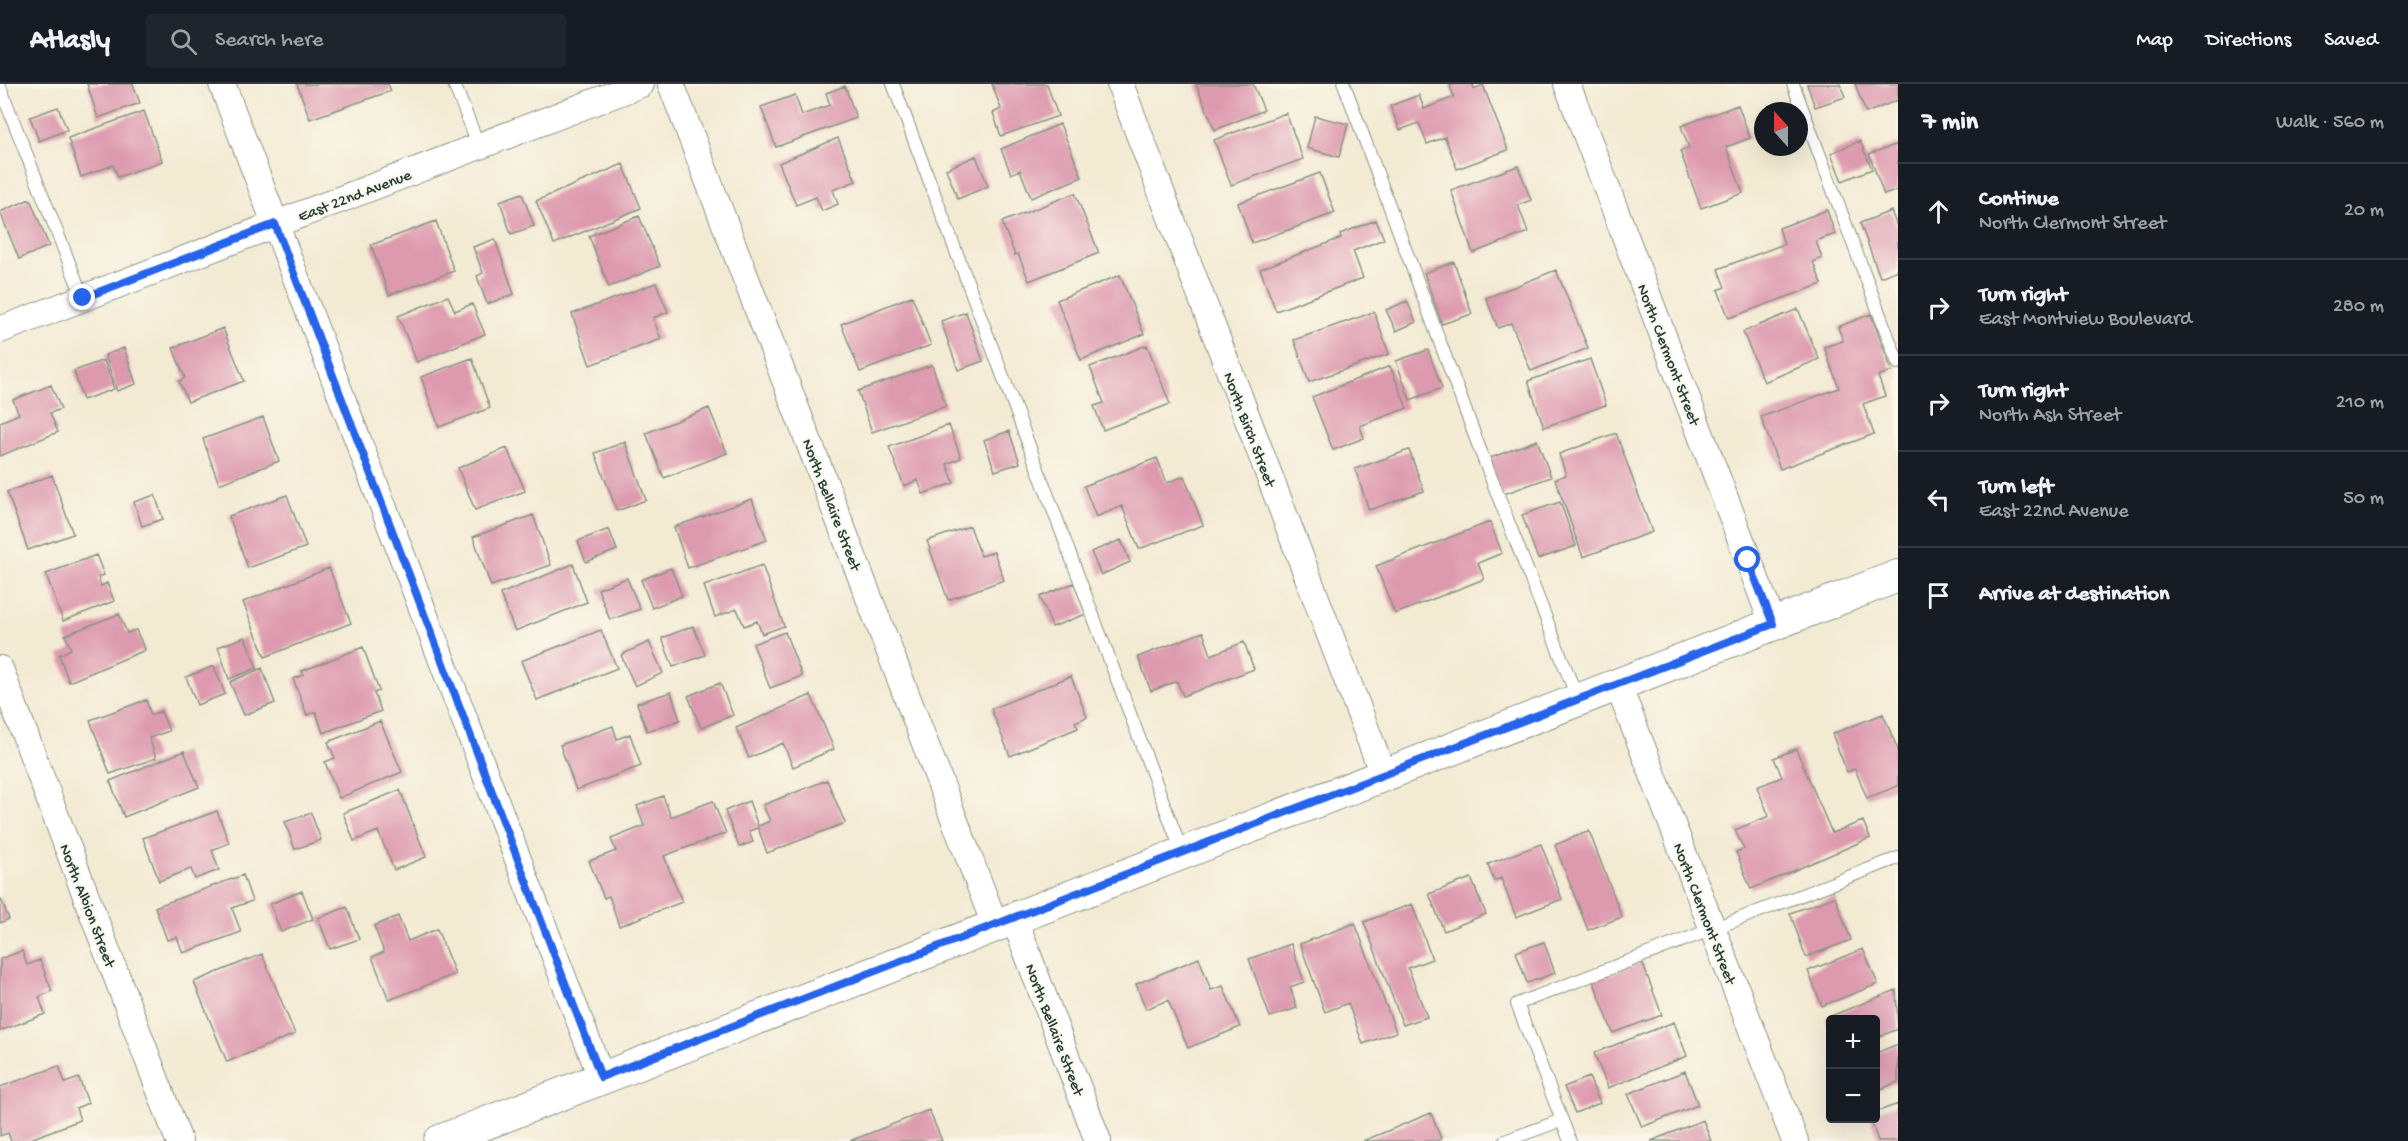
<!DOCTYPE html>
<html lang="en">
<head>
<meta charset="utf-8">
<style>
  body { margin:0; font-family:"Gochi Hand",sans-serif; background:#20242c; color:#f1f3f6 }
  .controls { position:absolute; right:18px; bottom:18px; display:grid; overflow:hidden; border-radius:6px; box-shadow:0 6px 24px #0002 }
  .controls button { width:54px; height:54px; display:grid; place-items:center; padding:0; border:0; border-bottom:2px solid #363941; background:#171b24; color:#f1f3f6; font:30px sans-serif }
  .compass { position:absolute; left:1754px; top:18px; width:54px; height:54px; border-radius:50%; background:#171b24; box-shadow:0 6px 24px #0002; rotate:339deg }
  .stop { position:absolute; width:18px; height:18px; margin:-14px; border:4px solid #2563eb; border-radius:50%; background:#fff }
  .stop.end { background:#2563eb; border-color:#fff; box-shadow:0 2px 6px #0008 }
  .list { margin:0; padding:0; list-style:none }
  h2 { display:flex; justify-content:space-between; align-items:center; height:78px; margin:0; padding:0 24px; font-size:26px }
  h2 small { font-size:20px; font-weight:400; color:#9ea1a6 }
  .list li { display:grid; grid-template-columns:39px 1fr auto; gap:18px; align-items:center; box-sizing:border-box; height:96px; padding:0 24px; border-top:2px solid #363941 }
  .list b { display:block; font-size:22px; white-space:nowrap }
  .list p { margin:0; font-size:20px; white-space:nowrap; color:#9ea1a6 }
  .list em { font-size:20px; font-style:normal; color:#9ea1a6 }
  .icon { flex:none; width:33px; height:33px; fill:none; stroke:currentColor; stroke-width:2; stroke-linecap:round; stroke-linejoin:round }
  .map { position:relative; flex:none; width:1898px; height:1057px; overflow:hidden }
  header { display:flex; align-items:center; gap:36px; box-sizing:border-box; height:84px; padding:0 30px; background:#171b24; border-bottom:2px solid #363941 }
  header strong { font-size:28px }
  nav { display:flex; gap:33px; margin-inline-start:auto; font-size:21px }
  .search { width:420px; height:54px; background:#20242c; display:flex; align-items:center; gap:15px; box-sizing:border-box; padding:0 21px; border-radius:6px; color:#9ea1a6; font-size:22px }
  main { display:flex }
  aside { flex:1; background:#171b24 }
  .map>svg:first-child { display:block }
  .building { fill:#dd99ae }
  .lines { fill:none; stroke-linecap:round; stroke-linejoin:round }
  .service-casing { stroke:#899484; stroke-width:14 }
  .minor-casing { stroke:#899484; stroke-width:28 }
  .tertiary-casing { stroke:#899484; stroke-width:34 }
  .service { stroke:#fff; stroke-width:12 }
  .minor { stroke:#fff; stroke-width:26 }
  .tertiary { stroke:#fff; stroke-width:32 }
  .route { stroke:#2563eb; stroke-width:8 }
  .labels { text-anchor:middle; stroke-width:4.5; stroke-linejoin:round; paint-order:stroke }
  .street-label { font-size:16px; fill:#1f3d34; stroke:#fbf7ec }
</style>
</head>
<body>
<header>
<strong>Atlasly</strong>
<div class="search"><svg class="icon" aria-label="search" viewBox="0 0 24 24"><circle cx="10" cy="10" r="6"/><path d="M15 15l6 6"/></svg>Search here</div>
<nav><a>Map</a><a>Directions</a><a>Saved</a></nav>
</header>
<main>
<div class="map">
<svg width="1898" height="1057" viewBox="0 0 1898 1057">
  <rect width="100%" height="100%" fill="#fbf7ec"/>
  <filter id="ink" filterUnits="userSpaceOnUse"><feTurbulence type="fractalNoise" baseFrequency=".0167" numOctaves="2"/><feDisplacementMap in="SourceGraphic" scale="12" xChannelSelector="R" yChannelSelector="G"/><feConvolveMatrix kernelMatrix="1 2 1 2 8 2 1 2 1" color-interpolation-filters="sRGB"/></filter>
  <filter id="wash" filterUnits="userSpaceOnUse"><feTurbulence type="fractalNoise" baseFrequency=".008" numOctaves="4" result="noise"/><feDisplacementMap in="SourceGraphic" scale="24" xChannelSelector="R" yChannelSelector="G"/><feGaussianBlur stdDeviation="1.35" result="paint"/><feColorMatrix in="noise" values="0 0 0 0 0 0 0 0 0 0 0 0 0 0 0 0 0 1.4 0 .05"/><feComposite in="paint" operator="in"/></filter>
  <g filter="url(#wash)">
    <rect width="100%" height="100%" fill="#f3ead3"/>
    <g id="blocks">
      <path class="building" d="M87,0H133L140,19L98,34Z
        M297,0H388L391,7L310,35Z
        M992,0H1047L1058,32L1001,52L993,29L1001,25Z
        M1196,0H1253L1264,26L1215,46Z
        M1455,0H1473L1474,5L1483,1L1508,66L1457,85L1445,53L1427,60L1419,39L1400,46L1390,22L1419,11L1424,25L1454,13L1450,2Z
        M1807,0H1840L1845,13L1815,23Z
        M1855,0H1898V16L1866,29Z
        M845,2L856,34L776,63L761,23L795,11L802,31L830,21L826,9Z
        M1738,21L1750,54L1726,63L1743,109L1701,124L1680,67L1689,64L1681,42Z
        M58,23L67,46L39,57L30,33Z
        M144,27L162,77L118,93L113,81L81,93L68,54Z
        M1286,29L1303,75L1231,101L1214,56Z
        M1315,32L1348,40L1339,73L1307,64Z
        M1060,40L1082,93L1031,114L1020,86L1011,90L1001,65Z
        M838,54L856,97L833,106L838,120L822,127L816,113L796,121L779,79Z
        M1860,57L1872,85L1842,97L1831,69Z
        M1898,60V106L1884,111L1869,70Z
        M976,72L988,102L958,115L946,85Z
        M623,80L641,124L554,160L536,117Z
        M1518,82L1531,116L1518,121L1528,148L1473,169L1451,106Z
        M1320,89L1335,129L1252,159L1238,119Z
        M522,109L534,142L511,150L500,117Z
        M1075,109L1099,169L1029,197L1018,170L1015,171L1002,138Z
        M30,115L49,162L19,175L0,128Z
        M1827,126L1835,150L1816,157L1822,174L1813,178L1822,200L1729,234L1718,206L1725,203L1718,185L1784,160L1779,144Z
        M1891,127L1898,145V186L1880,193L1860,139Z
        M639,132L660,182L609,203L589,152Z
        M1376,136L1384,155L1353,167L1363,194L1276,227L1260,185L1341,154L1340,150Z
        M436,137L454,187L389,211L371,161Z
        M495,155L514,210L487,220L477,192L483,189L473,163Z
        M1454,178L1472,230L1442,240L1424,189Z
        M1556,186L1588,264L1531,287L1511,239L1498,244L1486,214Z
        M1120,191L1144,250L1081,276L1057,216Z
        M656,199L668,228L653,234L661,255L590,281L572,230Z
        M448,212L455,227L472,220L485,250L417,278L398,232Z
        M912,212L931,261L860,288L841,240Z
        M1407,217L1416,238L1396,247L1386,226Z
        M1798,225L1819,275L1764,298L1743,248Z
        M966,228L983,277L958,286L941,237Z
        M1374,228L1389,270L1309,298L1294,256Z
        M1871,230L1892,287L1878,292L1885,312L1863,320L1874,350L1780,385L1761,333L1839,304L1824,263L1843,257L1838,243Z
        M223,244L244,297L188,318L179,297L185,294L173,264Z
        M1147,261L1170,320L1103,346L1094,322L1104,319L1090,283Z
        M124,264L136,300L117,307L105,271Z
        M1428,266L1442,304L1410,316L1396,277Z
        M472,274L490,324L439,343L421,293Z
        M1590,275L1606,321L1544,343L1528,297Z
        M104,276L114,305L83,316L74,287Z
        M932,281L946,322L872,348L858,307Z
        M1390,282L1407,324L1360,342L1364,354L1333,366L1312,313Z
        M51,301L61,325L50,329L58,348L0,372V338L19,330L13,316Z
        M709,324L727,369L664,394L646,349Z
        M263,333L279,377L219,400L203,355Z
        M949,341L961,374L947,380L954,399L923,410L918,396L904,402L889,363Z
        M1009,347L1020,379L995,387L984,356Z
        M1616,349L1652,448L1583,473L1555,395L1566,391L1559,370Z
        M1537,356L1551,393L1501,411L1488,375Z
        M625,358L646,416L617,427L595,369Z
        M507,364L525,407L475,426L458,384Z
        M1409,366L1424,407L1369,426L1355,385Z
        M1157,374L1167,399L1184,392L1203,441L1139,465L1122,422L1096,433L1084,402Z
        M52,391L73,450L28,466L7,408Z
        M155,411L163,435L142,442L134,418Z
        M287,411L306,463L248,484L229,432Z
        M752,415L767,456L688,484L674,443Z
        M1560,418L1576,462L1538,475L1522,431Z
        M533,431L551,481L491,502L473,453Z
        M1490,438L1502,469L1478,479L1484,495L1395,530L1376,482Z
        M970,442L981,472L994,468L1004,496L948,516L927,457Z
        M609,445L617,466L586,478L578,457Z
        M1121,456L1130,478L1101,491L1091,468Z
        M96,471L104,491L98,493L101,502L107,499L114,517L63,537L46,490Z
        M573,480L587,518L515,547L500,510Z
        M762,481L784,542L762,550L757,537L744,542L737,525L715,533L704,502Z
        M329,484L351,539L265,573L243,518Z
        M671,484L682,512L652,524L641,496Z
        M627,494L640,525L610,536L598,505Z
        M1074,499L1086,530L1052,543L1040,513Z
        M119,530L127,549L136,546L145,566L69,598L59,571L71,565L65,551Z
        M693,542L705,571L673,583L662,554Z
        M601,546L617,584L537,616L521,577Z
        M785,548L802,592L770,604L753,560Z
        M1203,548L1211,571L1244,558L1254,585L1183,612L1177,597L1151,607L1138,573Z
        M245,553L257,584L229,595L218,563Z
        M649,558L663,589L635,602L621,571Z
        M363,563L379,607L374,609L381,627L323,649L316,628L307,631L293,595L303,591L302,587Z
        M214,582L225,610L197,621L186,593Z
        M262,584L275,619L244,631L230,598Z
        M1071,592L1087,633L1075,638L1078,644L1010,672L991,625Z
        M720,599L733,631L701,644L688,612Z
        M671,608L680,636L647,647L637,619Z
        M811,611L834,665L793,683L783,659L749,674L736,644Z
        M146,616L151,631L161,627L169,647L149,654L156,674L110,690L90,636Z
        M1883,630L1898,666V702L1867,714L1855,685L1847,688L1832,650Z
        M380,637L402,688L339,714L325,678L335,674L328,658Z
        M613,642L617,655L630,650L641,682L576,706L560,661Z
        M1796,665L1832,749L1863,737L1870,754L1751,805L1736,768L1744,765L1735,746L1769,732L1757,703L1782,693L1774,674Z
        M184,667L199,703L124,733L110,697Z
        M827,696L845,739L767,769L758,744L749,747L753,758L739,763L725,727L749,717L758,742L770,737L763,721Z
        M400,706L426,773L394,786L378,747L354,757L343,729Z
        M663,712L671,733L713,717L726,749L664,772L682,818L619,842L609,812L604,814L589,777L616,767L611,755L644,742L637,722Z
        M217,727L229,759L212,766L219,786L195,795L191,785L159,797L143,754Z
        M311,729L321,756L295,765L285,738Z
        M1589,747L1622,833L1588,846L1555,761Z
        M1541,760L1562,815L1516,833L1501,794L1494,797L1488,780Z
        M243,791L252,817L232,824L241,848L183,869L177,853L167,856L155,823Z
        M1471,794L1486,830L1444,847L1429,810Z
        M302,807L313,835L281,848L270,820Z
        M0,813L9,835L0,839Z
        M1835,813L1851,856L1806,873L1790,829Z
        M1412,820L1432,875L1408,884L1427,933L1403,941L1364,838Z
        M347,823L359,855L330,865L318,834Z
        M398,832L408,857L437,845L455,890L389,916L372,873L384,868L374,842Z
        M1355,839L1396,948L1363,960L1348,919L1325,928L1300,860Z
        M1544,858L1555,889L1527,899L1516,868Z
        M1291,860L1304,898L1290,903L1297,924L1270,933L1249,875Z
        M1863,865L1878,900L1822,922L1808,887Z
        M22,867L27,881L40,876L52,907L39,913L45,930L0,947V875Z
        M262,870L295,950L227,978L194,898Z
        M1199,874L1211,906L1223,902L1240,943L1188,964L1168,916L1146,925L1136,900Z
        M1642,878L1662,931L1613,949L1593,896Z
        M1896,906L1898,945L1876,954V936H1830V944L1826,934Z
        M1674,938L1687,972L1608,1004L1594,969Z
        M1898,960V998L1876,1007V969Z
        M59,982L65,999L79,994L88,1019L76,1024L80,1036L25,1057H11L8,1049L0,1052V1003Z
        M1685,987L1698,1021L1642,1043L1628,1010Z
        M1589,993L1600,1019L1575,1029L1564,1003Z
        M1898,1020V1057H1878L1870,1034H1876V1028Z
        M929,1026L942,1057H850Z
        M1431,1029L1441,1055L1436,1057H1363Z
        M1703,1036L1711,1057H1651Z"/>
    </g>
  </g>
  <g filter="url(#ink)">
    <use href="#blocks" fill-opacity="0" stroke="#899484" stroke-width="1.5"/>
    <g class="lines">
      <defs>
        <path id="service" d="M454,0L479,62
          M893,0L1182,768
          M1344,0L1479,363L1578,616
          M1793,0L1898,279
          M0,3L83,214
          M1505,1057L1562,1036
          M1570,1057L1517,920L1898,774"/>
        <path id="minor" d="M222,0L601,993
          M671,0L995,841
          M1120,0L1383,690
          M1567,0L1773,540
          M0,246L641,0
          M0,585L179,1057
          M1618,601L1795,1057
          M1014,834L1098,1057"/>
        <path id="tertiary" d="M440,1057L1898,492"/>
      </defs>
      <use href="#service" class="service-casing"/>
      <use href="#minor" class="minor-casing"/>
      <use href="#tertiary" class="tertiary-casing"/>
      <use href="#service" class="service"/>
      <use href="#minor" class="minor"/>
      <use href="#tertiary" class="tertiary"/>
    </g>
  </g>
  <g class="lines" filter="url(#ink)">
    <path class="route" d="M83,214L275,140L601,993L1773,540L1748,476"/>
  </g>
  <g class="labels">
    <g class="street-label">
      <text transform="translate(354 110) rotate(-21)" y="6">East 22nd Avenue</text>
      <text transform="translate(1670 270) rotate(69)" y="6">North Clermont Street</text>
      <text transform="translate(1251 345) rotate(69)" y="6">North Birch Street</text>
      <text transform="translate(833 420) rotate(69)" y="6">North Bellaire Street</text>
      <text transform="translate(89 821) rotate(69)" y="6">North Albion Street</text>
      <text transform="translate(1706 829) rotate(69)" y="6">North Clermont Street</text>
      <text transform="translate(1056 945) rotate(69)" y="6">North Bellaire Street</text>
    </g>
  </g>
</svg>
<div class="controls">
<button>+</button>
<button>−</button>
</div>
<svg class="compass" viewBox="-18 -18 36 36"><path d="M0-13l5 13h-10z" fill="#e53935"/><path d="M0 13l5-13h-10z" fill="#9ea1a6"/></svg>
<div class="stop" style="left:1748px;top:476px"></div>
<div class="stop end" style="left:83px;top:214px"></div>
</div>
<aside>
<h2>7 min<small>Walk · 560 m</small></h2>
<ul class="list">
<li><svg class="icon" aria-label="ahead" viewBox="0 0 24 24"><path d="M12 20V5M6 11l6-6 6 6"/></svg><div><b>Continue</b><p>North Clermont Street</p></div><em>20 m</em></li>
<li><svg class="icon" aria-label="right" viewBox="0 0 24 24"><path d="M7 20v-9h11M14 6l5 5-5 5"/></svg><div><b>Turn right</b><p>East Montview Boulevard</p></div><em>280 m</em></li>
<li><svg class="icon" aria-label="right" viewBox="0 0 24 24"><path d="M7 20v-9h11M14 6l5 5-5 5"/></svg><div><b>Turn right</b><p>North Ash Street</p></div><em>210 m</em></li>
<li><svg class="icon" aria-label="left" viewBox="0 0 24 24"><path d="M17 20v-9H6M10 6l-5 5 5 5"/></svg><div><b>Turn left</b><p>East 22nd Avenue</p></div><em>50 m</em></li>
<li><svg class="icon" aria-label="arrive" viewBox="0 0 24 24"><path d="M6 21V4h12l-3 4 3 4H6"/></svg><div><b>Arrive at destination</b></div></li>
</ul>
</aside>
</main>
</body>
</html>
